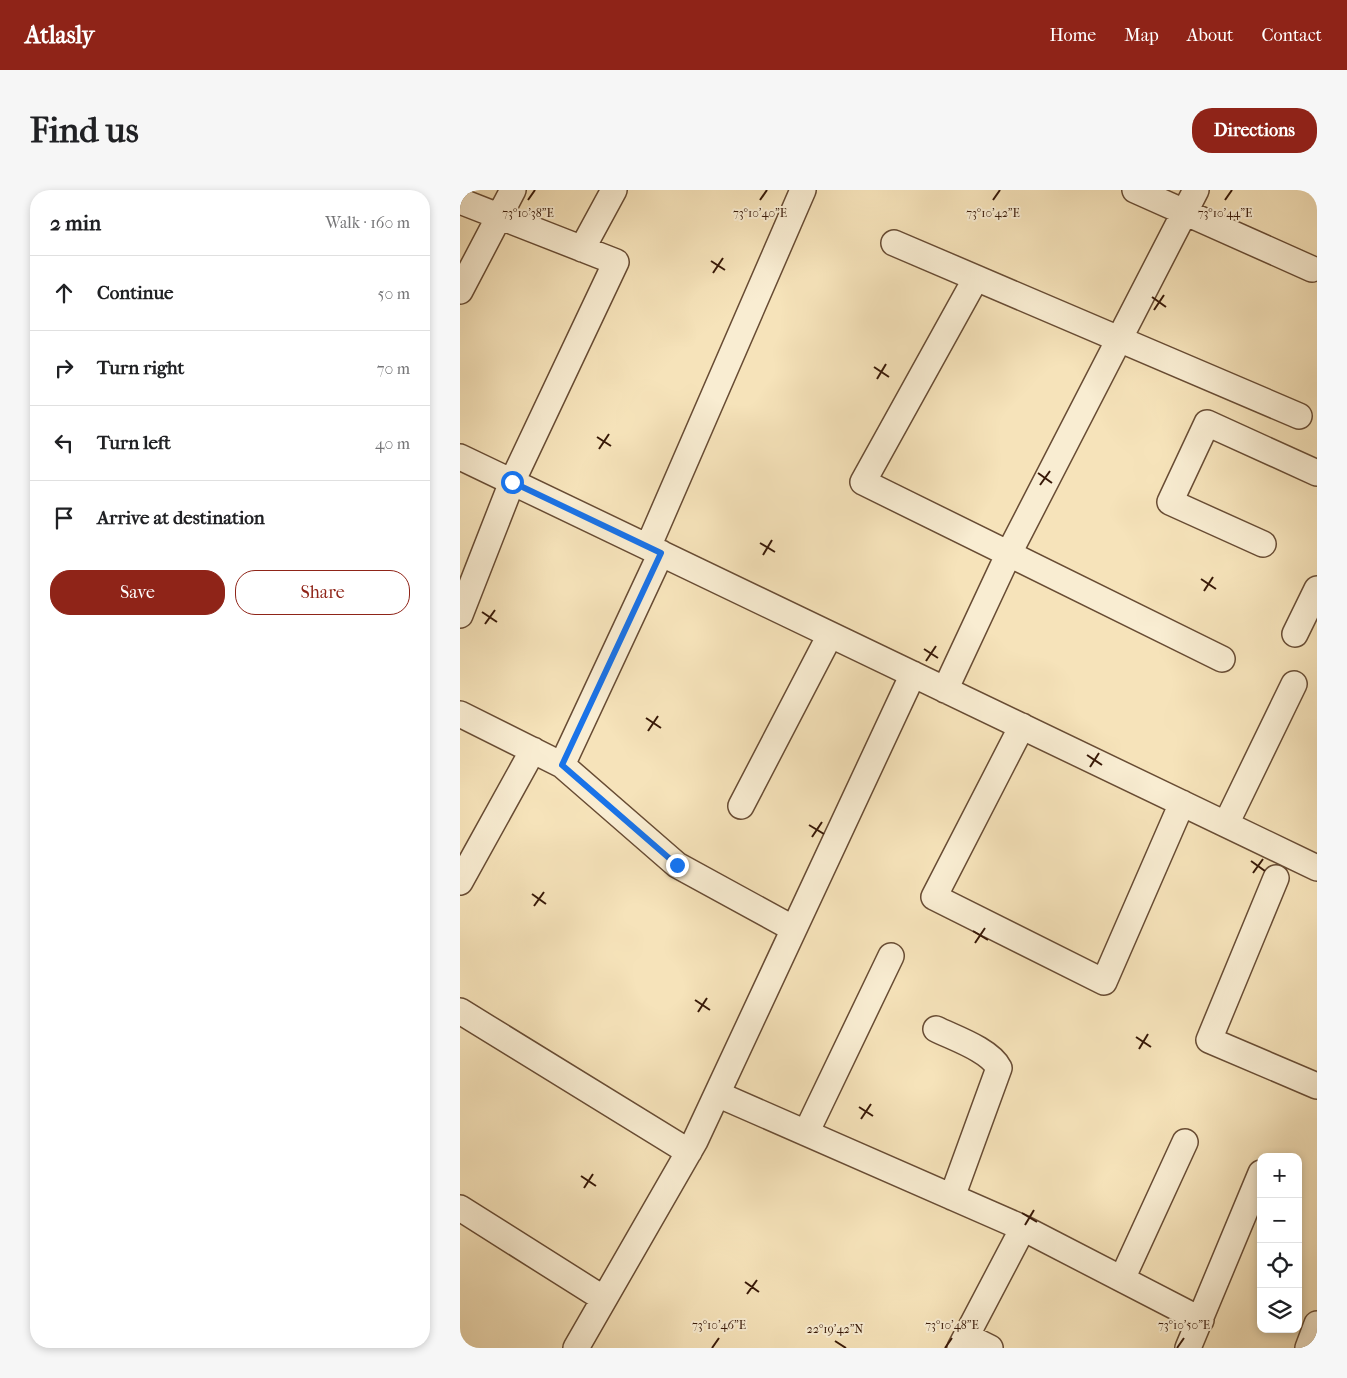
<!DOCTYPE html>
<html lang="en">
<head>
<meta charset="utf-8">
<style>
  body { margin:0; font-family:"IM FELL French Canon",serif; background:#f6f6f6; color:#202124 }
  .controls { position:absolute; right:15px; bottom:15px; display:grid; overflow:hidden; border-radius:10px; box-shadow:0 2px 8px #0003 }
  .controls button { width:45px; height:45px; display:grid; place-items:center; padding:0; border:0; border-bottom:1px solid #e0e0e0; background:#fff; color:#202124; font:25px sans-serif }
  .stop { position:absolute; width:15px; height:15px; margin:-11px; border:4px solid #1a73e8; border-radius:50%; background:#fff }
  .stop.end { background:#1a73e8; border-color:#fff; box-shadow:0 1px 5px #0008 }
  .list { margin:0; padding:0; list-style:none }
  h2 { display:flex; justify-content:space-between; align-items:center; height:65px; margin:0; padding:0 20px; font-size:21px }
  h2 small { font-size:16px; font-weight:400; color:#757577 }
  .list li { display:grid; grid-template-columns:32px 1fr auto; gap:15px; align-items:center; box-sizing:border-box; height:75px; padding:0 20px; border-top:1px solid #e0e0e0 }
  .list b { display:block; font-size:19px; white-space:nowrap }
  .list em { font-size:16px; font-style:normal; color:#757577 }
  .actions { display:flex; gap:10px; padding:15px 20px }
  .actions a { flex:1; padding:11px 0; border:1px solid #8f2418; border-radius:20px; text-align:center; font-size:18px; color:#8f2418 }
  .actions .main { background:#8f2418; color:#fff }
  .icon { flex:none; width:28px; height:28px; fill:none; stroke:currentColor; stroke-width:2; stroke-linecap:round; stroke-linejoin:round }
  .map { position:relative; flex:none; width:857px; height:1158px; overflow:hidden; border-radius:20px }
  header { display:flex; align-items:center; gap:30px; box-sizing:border-box; height:70px; padding:0 25px; background:#8f2418; color:#fff }
  header strong { font-size:24px }
  nav { display:flex; gap:28px; margin-inline-start:auto; font-size:18px }
  .intro { display:flex; align-items:center; justify-content:space-between; box-sizing:border-box; height:120px; padding:0 30px }
  h1 { margin:0; font-size:35px }
  .button { padding:12px 22px; border-radius:20px; background:#8f2418; color:#fff; font-size:18px; font-weight:700 }
  main { display:flex; gap:30px; padding:0 30px }
  aside { flex:1; background:#fff; border-radius:20px; box-shadow:0 2px 8px #0003 }
  .map>svg:first-child { display:block }
  .lines { fill:none; stroke-linecap:round; stroke-linejoin:round }
  .minor-casing { stroke:#684c34; stroke-width:28 }
  .minor { stroke:#f9edd2; stroke-width:25 }
  .route { stroke:#1a73e8; stroke-width:6 }
  .ticks { fill:none; stroke:#381908; stroke-width:2 }
  .ticks-label { font-size:12px; text-anchor:middle; fill:#381908; stroke:#f9edd2; stroke-width:4; stroke-linejoin:round; paint-order:stroke }
</style>
</head>
<body>
<header>
<strong>Atlasly</strong>
<nav><a>Home</a><a>Map</a><a>About</a><a>Contact</a></nav>
</header>
<div class="intro"><h1>Find us</h1><a class="button">Directions</a></div>
<main>
<aside>
<h2>2 min<small>Walk · 160 m</small></h2>
<ul class="list">
<li><svg class="icon" aria-label="ahead" viewBox="0 0 24 24"><path d="M12 20V5M6 11l6-6 6 6"/></svg><div><b>Continue</b></div><em>50 m</em></li>
<li><svg class="icon" aria-label="right" viewBox="0 0 24 24"><path d="M7 20v-9h11M14 6l5 5-5 5"/></svg><div><b>Turn right</b></div><em>70 m</em></li>
<li><svg class="icon" aria-label="left" viewBox="0 0 24 24"><path d="M17 20v-9H6M10 6l-5 5 5 5"/></svg><div><b>Turn left</b></div><em>40 m</em></li>
<li><svg class="icon" aria-label="arrive" viewBox="0 0 24 24"><path d="M6 21V4h12l-3 4 3 4H6"/></svg><div><b>Arrive at destination</b></div></li>
</ul>
<div class="actions"><a class="main">Save</a><a>Share</a></div>
</aside>
<div class="map">
<svg width="857" height="1158" viewBox="0 0 857 1158">
  <rect width="100%" height="100%" fill="#f6e3ba"/>
  <filter id="stains"><feTurbulence type="fractalNoise" baseFrequency=".004" numOctaves="4"/><feColorMatrix values="0 0 0 0 .2 0 0 0 0 .09 0 0 0 0 .02 0 0 0 .5 -.17"/></filter>
  <radialGradient id="worn" r=".72"><stop offset=".6" stop-color="#630" stop-opacity="0"/><stop offset="1" stop-color="#630" stop-opacity=".3"/></radialGradient>
  <g class="lines">
    <defs>
      <path id="minor" d="M675,0L852,79
        M0,11L156,72L52,292L0,425
        M434,53L839,226
        M122,59L154,0
        M516,88L403,292L762,469
        M0,101L53,0
        M0,267L857,678
        M803,354L710,312L747,233L857,283
        M188,357L343,0
        M835,444L857,399
        M485,500L549,363L736,0
        M0,524L102,575L201,363
        M562,536L474,707L644,792L722,613
        M102,575L217,675L334,739
        M281,616L370,445
        M766,634L834,494
        M816,688L749,850L857,896
        M0,692L73,560
        M0,821L229,962
        M476,839C494,848 530,860 539,878L492,1007
        M257,904L563,1038L741,1130
        M346,943L431,766
        M0,1018L144,1109
        M662,1089L725,952
        M506,1146L530,1158
        M116,1158L235,951L453,484
        M500,1158L563,1038
        M728,1158L801,983
        M848,1158L857,1134"/>
    </defs>
    <use href="#minor" class="minor-casing"/>
    <use href="#minor" class="minor"/>
  </g>
  <g class="lines">
    <path class="route" d="M52,292L201,363L102,575L217,675"/>
  </g>
  <path class="ticks" d="M68,10L75,0M300,10L307,0M533,10L540,0M765,10L772,0M251,71L265,80M253,83L263,68M692,107L706,117M694,120L704,105M414,177L429,187M417,189L426,174M137,247L151,256M139,259L149,244M578,283L592,293M580,295L590,281M300,353L315,362M303,365L312,350M741,389L756,399M744,401L753,387M22,422L37,432M25,434L35,420M464,459L478,468M466,471L476,456M186,528L201,538M188,541L198,526M627,565L642,575M630,577L639,563M349,635L364,644M352,647L362,632M791,671L805,681M793,683L803,669M72,704L86,714M74,716L84,702M513,741L528,750M515,753L525,738M235,810L250,820M238,822L247,808M676,847L691,857M679,859L688,844M399,917L413,926M401,929L411,914M121,986L136,996M124,998L133,984M562,1023L577,1032M565,1035L574,1020M285,1092L299,1102M287,1104L297,1090M375,1151L386,1158M252,1158L259,1148M485,1158L492,1148M717,1158L724,1148"/>
  <g class="ticks-label">
    <text x="300" y="27">73°10'40"E</text>
    <text x="68" y="27">73°10'38"E</text>
    <text x="533" y="27">73°10'42"E</text>
    <text x="765" y="27">73°10'44"E</text>
    <text x="259" y="1139">73°10'46"E</text>
    <text x="492" y="1139">73°10'48"E</text>
    <text x="724" y="1139">73°10'50"E</text>
    <text x="375" y="1143">22°19'42"N</text>
  </g>
  <rect width="100%" height="100%" filter="url(#stains)"/>
  <rect width="100%" height="100%" fill="url(#worn)"/>
</svg>
<div class="controls">
<button>+</button>
<button>−</button>
<button><svg class="icon" aria-label="locate" viewBox="0 0 24 24"><circle cx="12" cy="12" r="6"/><path d="M12 2v4M12 18v4M2 12h4M18 12h4"/></svg></button>
<button><svg class="icon" aria-label="layers" viewBox="0 0 24 24"><path d="M12 4l9 5-9 5-9-5zM3 14l9 5 9-5"/></svg></button>
</div>
<div class="stop" style="left:52px;top:292px"></div>
<div class="stop end" style="left:217px;top:675px"></div>
</div>
</main>
</body>
</html>
